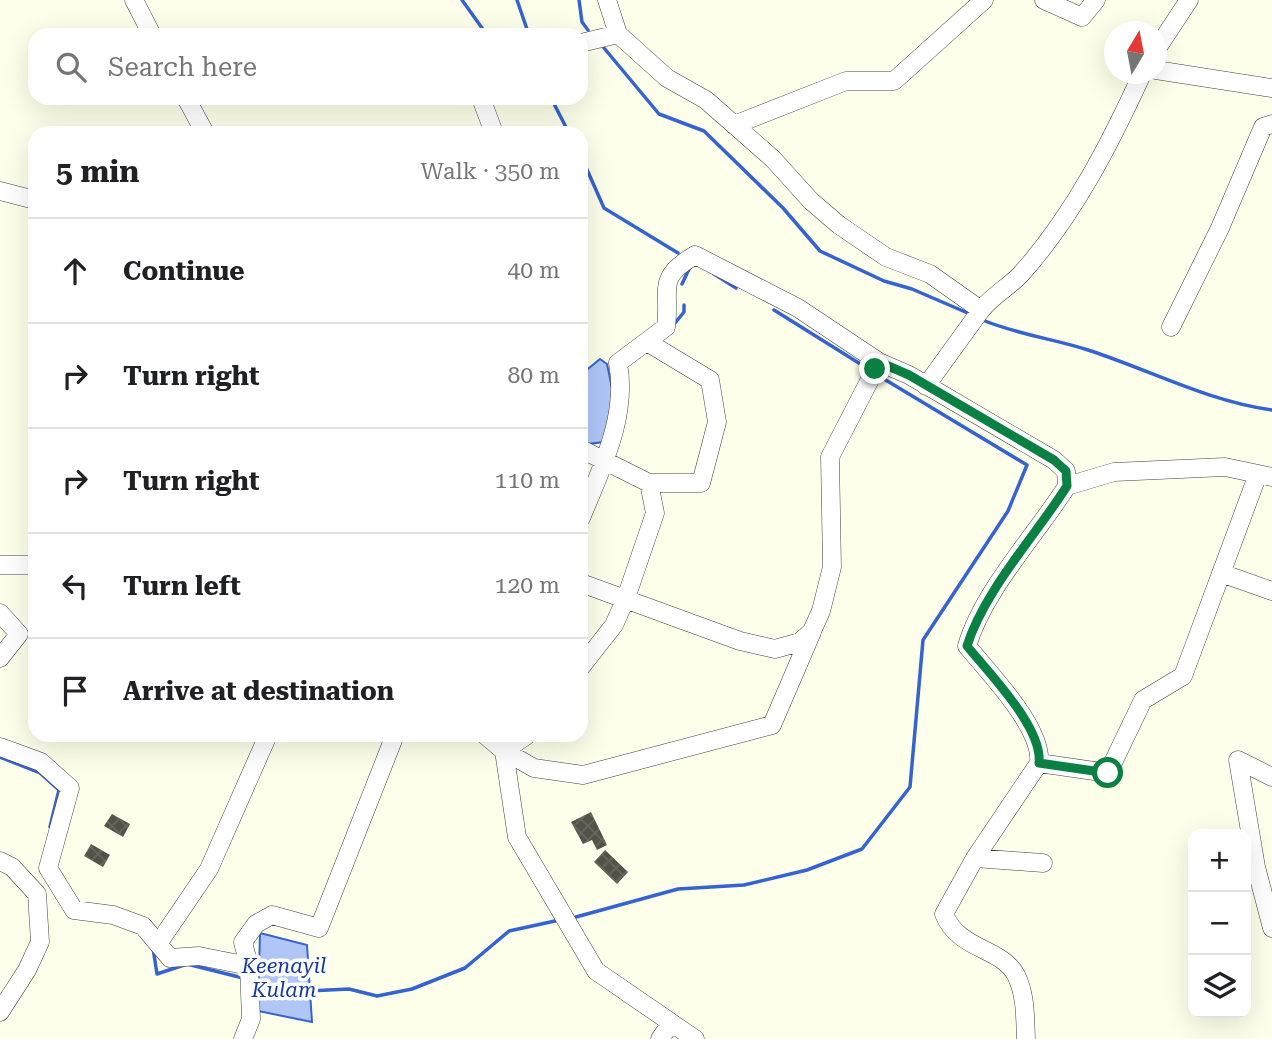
<!DOCTYPE html>
<html lang="en">
<head>
<meta charset="utf-8">
<style>
  body { margin:0; font-family:"Roboto Serif",serif; background:#f6f6f6; color:#202124 }
  .controls { position:absolute; right:21px; bottom:21px; display:grid; overflow:hidden; border-radius:14px; box-shadow:0 7px 28px #0002 }
  .controls button { width:63px; height:63px; display:grid; place-items:center; padding:0; border:0; border-bottom:2px solid #e0e0e0; background:#fff; color:#202124; font:35px sans-serif }
  .compass { position:absolute; left:1104px; top:21px; width:63px; height:63px; border-radius:50%; background:#fff; box-shadow:0 7px 28px #0002; rotate:10deg }
  .stop { position:absolute; width:21px; height:21px; margin:-16px; border:5px solid #0b8043; border-radius:50%; background:#fff }
  .stop.end { background:#0b8043; border-color:#fff; box-shadow:0 2px 7px #0008 }
  .list { margin:0; padding:0; list-style:none }
  h2 { display:flex; justify-content:space-between; align-items:center; height:91px; margin:0; padding:0 28px; font-size:30px }
  h2 small { font-size:23px; font-weight:400; color:#757577 }
  .list li { display:grid; grid-template-columns:46px 1fr auto; gap:21px; align-items:center; box-sizing:border-box; height:105px; padding:0 28px; border-top:2px solid #e0e0e0 }
  .list b { display:block; font-size:26px; white-space:nowrap }
  .list em { font-size:23px; font-style:normal; color:#757577 }
  .icon { flex:none; width:38px; height:38px; fill:none; stroke:currentColor; stroke-width:2; stroke-linecap:round; stroke-linejoin:round }
  .map { position:relative; flex:none; width:1272px; height:1039px; overflow:hidden }
  .search { position:absolute; background:#fff; box-shadow:0 7px 28px #0002; left:28px; top:28px; width:560px; height:77px; display:flex; align-items:center; gap:18px; box-sizing:border-box; padding:0 24px; border-radius:21px; color:#757577; font-size:26px }
  .panel { position:absolute; background:#fff; box-shadow:0 7px 28px #0002; left:28px; top:126px; width:560px; height:616px; border-radius:21px }
  .map>svg:first-child { display:block }
  .water { fill:#afc6f7; stroke:#3563cf; stroke-width:2 }
  .lines { fill:none; stroke-linecap:round; stroke-linejoin:round }
  .stream { stroke:#3563cf; stroke-width:3.5 }
  .building { fill:url(#building-cross-hatch) }
  .minor-casing { stroke:#3f3f3f; stroke-width:19 }
  .minor { stroke:#fff; stroke-width:18 }
  .route { stroke:#0b8043; stroke-width:9 }
  .labels { text-anchor:middle; stroke-width:7; stroke-linejoin:round; paint-order:stroke }
  .water-label { font-size:21px; font-style:italic; fill:#14389e; stroke:#fff }
</style>
</head>
<body>
<div class="map">
<svg width="1272" height="1039" viewBox="0 0 1272 1039">
  <defs>
    <pattern id="building-cross-hatch" width="8" height="8" patternUnits="userSpaceOnUse" patternTransform="scale(1.75)"><rect width="8" height="8" fill="#545148"/><path d="M0 0l8 8M0 8l8-8" fill="none" stroke="#68655e"/></pattern>
  </defs>
  <rect width="100%" height="100%" fill="#fdffea"/>
  <path class="water" d="M600,359L607,364L615,403L603,442L581,445L583,373Z
    M260,933L307,945L312,1022L258,1011Z"/>
  <g class="lines">
    <path class="stream" d="M462,0L487,35
      M517,0L529,35
      M579,0L582,22L588,30
      M604,48L659,114L704,131L783,208L820,251L884,281L912,289L970,314
      M551,98L569,133
      M581,156L604,208L678,253
      M714,274L736,288
      M682,284L690,267
      M774,310L870,370
      M980,319C1018,335 1051,338 1088,350C1150,370 1207,401 1272,410
      M675,323L684,312V305
      M0,757L40,773L59,790L50,827
      M576,917L678,889L744,885L807,870L862,849L910,787L923,640L1008,511L1027,465L879,376
      M153,948L157,974L187,964L243,978
      M308,991L349,989L377,996L412,989L465,968L509,931L555,921"/>
  </g>
  <path class="building" d="M591,812L607,845L597,850L592,840L583,844L571,822Z
    M112,814L130,824L123,837L104,826Z
    M91,844L110,855L103,867L84,856Z
    M605,850L628,872L617,884L594,862Z"/>
  <g class="lines">
    <defs>
      <path id="minor" d="M134,0L152,35
        M607,0L618,34
        M1044,0L1082,17L1096,0
        M581,43L618,34L667,78L706,100L773,159L811,201L839,225L886,257L930,274L981,310C993,295 1009,287 1021,274C1073,216 1110,144 1142,74
        M1156,50L1189,0
        M1156,70L1272,88
        M186,98L205,133
        M481,98L494,133
        M734,125L846,81H894L984,0
        M0,191L35,200
        M1171,327L1220,228L1263,127L1272,124
        M926,386L981,310
        M581,449L649,483
        M1067,486L1114,472L1225,467L1272,477
        M581,518C601,469 628,417 618,363L666,327C671,288 655,279 695,255L798,308L879,362L909,375L1054,460L1066,471L1067,486C1036,535 983,591 967,646C989,673 1043,728 1039,763L975,858L944,914C959,951 1001,947 1016,975C1026,995 1025,1018 1026,1039
        M0,565H35
        M1221,573L1272,591
        M581,583L740,641L775,649L800,642L812,631L821,611L832,567L830,457L879,362
        M0,613L19,634L0,658
        M581,667L614,625L626,598L655,513L649,483H701L717,422L710,380L647,342
        M485,735L504,751L517,837L596,971L695,1039
        M527,735L504,751L534,768L583,775L772,725L812,632
        M0,747L41,762L70,788L48,868L74,910L113,915L143,926L170,958L199,956L249,966L243,942L256,924L272,915L319,928L395,735
        M1039,763L1108,773L1143,700L1183,676L1258,474
        M1272,777L1238,760L1256,867L1272,928
        M975,858L1043,863
        M0,861L12,867L37,894L40,942L27,970L0,1012
        M158,944L209,869L268,735
        M243,1039L251,1019L249,966
        M660,1039L671,1023"/>
    </defs>
    <use href="#minor" class="minor-casing"/>
    <use href="#minor" class="minor"/>
  </g>
  <g class="lines">
    <path class="route" d="M875,369L879,362L909,375L1054,460L1066,471L1067,486C1036,535 984,591 967,646C989,673 1043,728 1039,763L1108,773"/>
  </g>
  <g class="labels">
    <g class="water-label">
      <text x="284" y="973">Keenayil<tspan x="284" dy="24">Kulam</tspan></text>
    </g>
  </g>
</svg>
<div class="controls">
<button>+</button>
<button>−</button>
<button><svg class="icon" aria-label="layers" viewBox="0 0 24 24"><path d="M12 4l9 5-9 5-9-5zM3 14l9 5 9-5"/></svg></button>
</div>
<svg class="compass" viewBox="-18 -18 36 36"><path d="M0-13l5 13h-10z" fill="#e53935"/><path d="M0 13l5-13h-10z" fill="#757577"/></svg>
<div class="stop" style="left:1108px;top:773px"></div>
<div class="stop end" style="left:875px;top:369px"></div>
<div class="search"><svg class="icon" aria-label="search" viewBox="0 0 24 24"><circle cx="10" cy="10" r="6"/><path d="M15 15l6 6"/></svg>Search here</div>
<section class="panel">
<h2>5 min<small>Walk · 350 m</small></h2>
<ul class="list">
<li><svg class="icon" aria-label="ahead" viewBox="0 0 24 24"><path d="M12 20V5M6 11l6-6 6 6"/></svg><div><b>Continue</b></div><em>40 m</em></li>
<li><svg class="icon" aria-label="right" viewBox="0 0 24 24"><path d="M7 20v-9h11M14 6l5 5-5 5"/></svg><div><b>Turn right</b></div><em>80 m</em></li>
<li><svg class="icon" aria-label="right" viewBox="0 0 24 24"><path d="M7 20v-9h11M14 6l5 5-5 5"/></svg><div><b>Turn right</b></div><em>110 m</em></li>
<li><svg class="icon" aria-label="left" viewBox="0 0 24 24"><path d="M17 20v-9H6M10 6l-5 5 5 5"/></svg><div><b>Turn left</b></div><em>120 m</em></li>
<li><svg class="icon" aria-label="arrive" viewBox="0 0 24 24"><path d="M6 21V4h12l-3 4 3 4H6"/></svg><div><b>Arrive at destination</b></div></li>
</ul>
</section>
</div>
</body>
</html>
